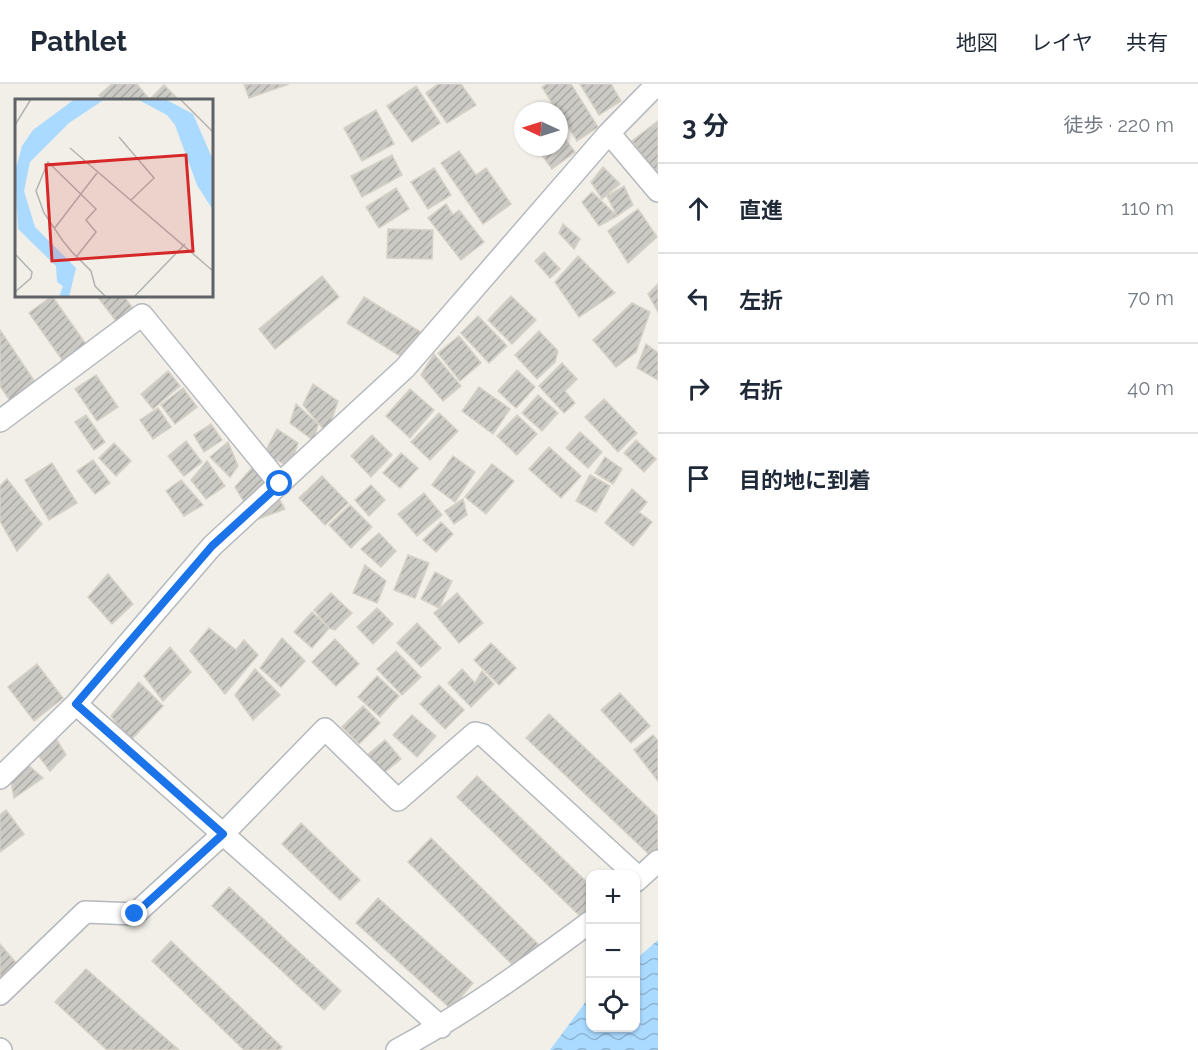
<!DOCTYPE html>
<html lang="ja">
<head>
<meta charset="utf-8">
<style>
  body { margin:0; font-family:Raleway,"Noto Sans JP",sans-serif; background:#f2f2f3; color:#1f2937 }
  .controls { position:absolute; right:18px; bottom:18px; display:grid; overflow:hidden; border-radius:12px; box-shadow:0 2px 4px #0004 }
  .controls button { width:54px; height:54px; display:grid; place-items:center; padding:0; border:0; border-bottom:2px solid #e0e1e3; background:#fff; color:#1f2937; font:30px sans-serif }
  .compass { position:absolute; left:514px; top:18px; width:54px; height:54px; border-radius:50%; background:#fff; box-shadow:0 2px 4px #0004; rotate:274deg }
  .stop { position:absolute; width:18px; height:18px; margin:-14px; border:4px solid #1a73e8; border-radius:50%; background:#fff }
  .stop.end { background:#1a73e8; border-color:#fff; box-shadow:0 2px 6px #0008 }
  .list { margin:0; padding:0; list-style:none }
  h2 { display:flex; justify-content:space-between; align-items:center; height:78px; margin:0; padding:0 24px; font-size:26px }
  h2 small { font-size:20px; font-weight:400; color:#747a83 }
  .list li { display:grid; grid-template-columns:39px 1fr auto; gap:18px; align-items:center; box-sizing:border-box; height:90px; padding:0 24px; border-top:2px solid #e0e1e3 }
  .list b { display:block; font-size:22px; white-space:nowrap }
  .list em { font-size:20px; font-style:normal; color:#747a83 }
  .icon { flex:none; width:33px; height:33px; fill:none; stroke:currentColor; stroke-width:2; stroke-linecap:round; stroke-linejoin:round }
  .map { position:relative; flex:none; width:658px; height:966px; overflow:hidden }
  header { display:flex; align-items:center; gap:36px; box-sizing:border-box; height:84px; padding:0 30px; background:#fff; border-bottom:2px solid #e0e1e3 }
  header strong { font-size:28px }
  nav { display:flex; gap:33px; margin-inline-start:auto; font-size:21px }
  main { display:flex }
  aside { flex:1; background:#fff }
  .map>svg:first-child { display:block }
  .water { fill:url(#water-waves) }
  .building { fill:url(#building-hatch); stroke:#d6d1c6; stroke-width:1.5 }
  .lines { fill:none; stroke-linecap:round; stroke-linejoin:round }
  .minor-casing { stroke:#b5b8bc; stroke-width:24 }
  .minor { stroke:#fff; stroke-width:21 }
  .route { stroke:#1a73e8; stroke-width:8 }
  .inset-road { fill:none; stroke:#b3b3b1; stroke-width:1.5 }
  .view { fill:#d62828; fill-opacity:0.15; stroke:#d62828; stroke-width:3 }
  .inset-edge { fill:none; stroke:#5f6368; stroke-width:3 }
</style>
</head>
<body>
<header>
<strong>Pathlet</strong>
<nav><a>地図</a><a>レイヤ</a><a>共有</a></nav>
</header>
<main>
<div class="map">
<svg width="658" height="966" viewBox="0 0 658 966">
  <defs>
    <pattern id="water-waves" width="16" height="10" patternUnits="userSpaceOnUse" patternTransform="scale(1.5)"><rect width="16" height="10" fill="#aadaff"/><path d="M0 5q4-4 8 0t8 0" fill="none" stroke="#8eb4d2"/></pattern>
    <pattern id="building-hatch" width="6" height="6" patternUnits="userSpaceOnUse" patternTransform="scale(1.5)"><rect width="6" height="6" fill="#cccac5"/><path d="M-1 1l2-2M0 6l6-6M5 7l2-2" fill="none" stroke="#a9a8a4"/></pattern>
  </defs>
  <rect width="100%" height="100%" fill="#f1efe8"/>
  <path class="water" d="M658,856V966H550L590,912V944H636V875Z"/>
  <path class="building" d="M112,0H137L149,15L103,16L99,11Z
    M244,0H289L249,14Z
    M438,0H461L476,21L447,39L426,9Z
    M547,0H571L598,43L577,57L559,27H557L542,3Z
    M580,0H611L621,17L599,31Z
    M164,1L179,16H149Z
    M416,2L440,39L412,58L387,22Z
    M376,26L394,60L362,77L344,44Z
    M658,37V92L632,57Z
    M559,46L575,68L552,85L536,63H559Z
    M459,67L476,91L486,84L511,120L483,140L441,79Z
    M392,71L402,91L362,113L351,92Z
    M603,83L620,100L602,115L591,98Z
    M434,84L451,111L428,125L411,98Z
    M624,102L633,121L617,132L607,112Z
    M396,104L409,125L379,144L366,123Z
    M592,108L617,132L599,142L582,118Z
    M446,120L453,131L459,126L484,158L461,176L428,134Z
    M638,125L657,153L628,179L608,147Z
    M563,140L580,155L574,165L559,149Z
    M388,145L433,146L432,175L387,174Z
    M544,168L560,185L550,194L535,177Z
    M578,172L615,209L579,233L555,198Z
    M322,192L339,213L275,265L259,245Z
    M658,200V228L648,210Z
    M52,212L88,263L65,280L29,229Z
    M97,212H124L136,229L119,241Z
    M511,212L536,236L512,260L488,236Z
    M364,213L424,250L408,277L347,239Z
    M632,219L650,228L636,268L616,283L593,256Z
    M478,232L507,262L489,279L461,249Z
    M0,246L41,307L15,324L0,302Z
    M539,247L558,267L555,278L537,295L515,271Z
    M459,252L481,279L460,297L438,269Z
    M646,260L658,269V296L637,284Z
    M434,270L461,302L443,317L421,291Z
    M562,279L577,295L565,307L575,319L564,329L539,302Z
    M517,286L535,303L516,324L498,307Z
    M168,287L180,302L153,325L141,310Z
    M96,291L118,323L97,337L75,305Z
    M313,300L338,317L327,349L303,321Z
    M479,303L510,325L493,350L462,327Z
    M183,304L197,323L175,340L161,321Z
    M410,305L434,326L410,354L386,332Z
    M538,311L558,329L542,347L522,329Z
    M604,315L637,349L618,368L585,333Z
    M296,320L318,340L314,357L290,339Z
    M158,324L171,343L153,355L140,336Z
    M439,329L458,347L430,376L411,358Z
    M86,331L105,358L94,366L75,338Z
    M517,331L537,350L517,371L497,352Z
    M211,340L222,356L204,368L194,351Z
    M277,345L298,359L290,383L264,370Z
    M580,348L602,368L588,384L566,364Z
    M372,351L392,371L371,393L351,372Z
    M636,356L656,375L644,388L624,369Z
    M186,357L202,378L184,392L168,372Z
    M228,358L238,382L230,393L210,373Z
    M114,359L131,377L116,392L99,374Z
    M549,363L581,392L561,414L529,385Z
    M401,369L418,384L400,404L383,389Z
    M453,372L475,388L455,418L432,401Z
    M605,373L622,385L613,400L595,389Z
    M93,376L110,399L95,410L77,387Z
    M207,377L225,402L206,415L191,396Z
    M257,378L285,425L255,436L235,403Z
    M52,379L77,419L49,436L25,396Z
    M492,380L514,397L486,430L465,413Z
    M590,391L610,402L596,428L576,417Z
    M322,392L348,419L325,441L299,414Z
    M7,395L42,440L17,467L0,437V402Z
    M181,396L203,421L184,432L166,407Z
    M371,401L385,416L369,432L355,416Z
    M632,405L647,418L639,428L652,438L633,462L605,439Z
    M424,409L442,431L417,452L398,430Z
    M463,415L467,431L454,440L445,427Z
    M350,421L372,443L351,464L329,441Z
    M441,438L453,450L436,468L423,456Z
    M379,449L396,467L381,483L361,465Z
    M408,471L429,479L415,514L394,506Z
    M365,481L386,497L377,519L353,509Z
    M435,488L452,497L439,524L421,515Z
    M108,490L133,520L112,540L88,513Z
    M331,509L352,529L335,546L329,544L314,526Z
    M457,509L483,539L459,559L434,529Z
    M377,524L393,540L373,560L357,543Z
    M312,528L329,544L312,564L294,548Z
    M417,539L441,564L421,583L397,559Z
    M209,544L236,566L244,556L258,571L225,610L190,567Z
    M282,554L305,577L281,603L260,584Z
    M335,555L359,580L336,602L312,578Z
    M491,559L516,584L499,601L474,576Z
    M170,563L191,588L163,617L144,592Z
    M396,567L421,593L402,611L377,585Z
    M37,580L63,614L34,637L8,603Z
    M255,585L280,611L253,636L235,611Z
    M462,585L475,599L482,587L494,600L471,623L448,599Z
    M377,592L399,612L380,633L358,613Z
    M139,598L163,622L130,657L111,632Z
    M439,601L464,626L445,645L420,620Z
    M620,609L650,642L631,659L601,626Z
    M363,622L380,639L359,660L342,643Z
    M549,630L658,733V771L654,775L526,654Z
    M412,631L436,652L417,673L393,651Z
    M54,651L66,671L50,687L38,671Z
    M653,651L658,657V697L634,666Z
    M385,656L401,675L381,691L366,672Z
    M27,680L43,694L14,714L11,698Z
    M477,692L590,801V830L584,836L457,713Z
    M6,726L24,750L0,768V731Z
    M301,739L360,796L340,816L282,760Z
    M431,754L540,862L517,885L408,778Z
    M229,803L341,907L324,926L212,822Z
    M378,814L473,899L451,925L356,839Z
    M171,857L282,963L279,966H244L152,877Z
    M0,860L18,881L0,897Z
    M86,885L179,966H107L55,918Z"/>
  <g class="lines">
    <defs>
      <path id="minor" d="M609,49L658,107
        M0,337L142,231L280,400
        M76,620L441,943
        M0,694L76,620L212,462L405,284L609,49L657,0
        M636,797L658,777
        M0,910L85,828L135,830L223,750L325,645L398,716L475,649L483,651L639,794
        M0,965L1,966
        M397,966C466,929 528,884 590,838"/>
    </defs>
    <use href="#minor" class="minor-casing"/>
    <use href="#minor" class="minor"/>
  </g>
  <g class="lines">
    <path class="route" d="M135,830L223,750L76,620L212,462L280,400"/>
  </g>
  <g transform="translate(15 15)">
    <rect width="198" height="198" fill="#f1efe8"/>
    <path d="M60,0H90L54,24L15,63L9,92L20,128L61,169L54,198H44L48,187L42,183L41,167L3,130L0,73L7,47L18,31ZM122,0H150L178,15L198,61V111L182,86L160,26L152,16Z" fill="#aadaff"/>
    <path class="inset-road" d="M165,0L198,33M0,26L16,0M104,38L139,79L116,101M55,49L198,172M39,130L82,74M0,155L17,173L16,179L0,193M62,157L81,133L71,121L81,110L33,63L21,92L29,114L48,142L57,153L76,172L80,187L91,198M119,198L170,145"/>
    <path class="view" d="M171,56L178,152L37,162L31,66Z"/>
    <rect width="198" height="198" class="inset-edge"/>
  </g>
</svg>
<div class="controls">
<button>+</button>
<button>−</button>
<button><svg class="icon" aria-label="locate" viewBox="0 0 24 24"><circle cx="12" cy="12" r="6"/><path d="M12 2v4M12 18v4M2 12h4M18 12h4"/></svg></button>
</div>
<svg class="compass" viewBox="-18 -18 36 36"><path d="M0-13l5 13h-10z" fill="#e53935"/><path d="M0 13l5-13h-10z" fill="#747a83"/></svg>
<div class="stop" style="left:280px;top:400px"></div>
<div class="stop end" style="left:135px;top:830px"></div>
</div>
<aside>
<h2>3 分<small>徒歩 · 220 m</small></h2>
<ul class="list">
<li><svg class="icon" aria-label="ahead" viewBox="0 0 24 24"><path d="M12 20V5M6 11l6-6 6 6"/></svg><div><b>直進</b></div><em>110 m</em></li>
<li><svg class="icon" aria-label="left" viewBox="0 0 24 24"><path d="M17 20v-9H6M10 6l-5 5 5 5"/></svg><div><b>左折</b></div><em>70 m</em></li>
<li><svg class="icon" aria-label="right" viewBox="0 0 24 24"><path d="M7 20v-9h11M14 6l5 5-5 5"/></svg><div><b>右折</b></div><em>40 m</em></li>
<li><svg class="icon" aria-label="arrive" viewBox="0 0 24 24"><path d="M6 21V4h12l-3 4 3 4H6"/></svg><div><b>目的地に到着</b></div></li>
</ul>
</aside>
</main>
</body>
</html>
